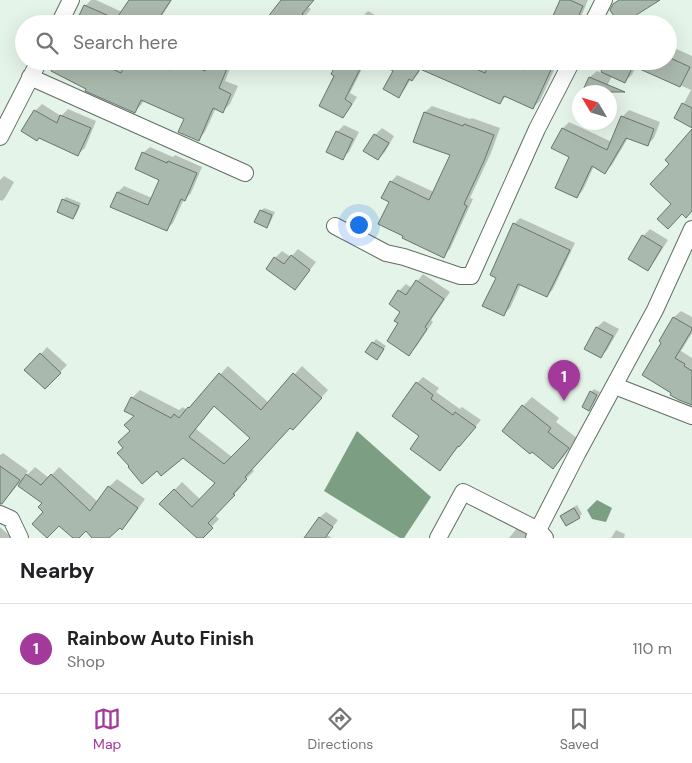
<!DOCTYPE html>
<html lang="en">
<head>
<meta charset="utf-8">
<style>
  body { margin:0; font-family:"DM Sans",sans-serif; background:#f6f6f6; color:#202124 }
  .compass { position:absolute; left:572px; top:85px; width:45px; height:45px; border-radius:50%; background:#fff; box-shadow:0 5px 20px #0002; rotate:308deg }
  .you { position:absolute; left:358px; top:224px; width:18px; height:18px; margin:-12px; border:4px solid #fff; border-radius:50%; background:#1a73e8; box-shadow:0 0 0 8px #1a73e833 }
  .badge { display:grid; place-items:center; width:32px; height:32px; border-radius:50%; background:#a2399b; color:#fff; font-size:16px; font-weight:700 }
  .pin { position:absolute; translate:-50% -41px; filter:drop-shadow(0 1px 2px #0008) }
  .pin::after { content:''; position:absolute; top:26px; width:18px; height:15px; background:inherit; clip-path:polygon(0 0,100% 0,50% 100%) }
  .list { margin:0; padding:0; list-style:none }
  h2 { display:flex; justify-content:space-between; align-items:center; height:65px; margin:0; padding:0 20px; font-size:21px }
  h2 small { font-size:16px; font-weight:400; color:#757577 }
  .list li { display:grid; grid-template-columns:32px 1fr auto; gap:15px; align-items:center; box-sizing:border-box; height:90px; padding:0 20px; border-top:1px solid #e0e0e0 }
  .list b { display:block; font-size:19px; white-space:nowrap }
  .list p { margin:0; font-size:16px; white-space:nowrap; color:#757577 }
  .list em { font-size:16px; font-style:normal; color:#757577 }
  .icon { flex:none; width:28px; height:28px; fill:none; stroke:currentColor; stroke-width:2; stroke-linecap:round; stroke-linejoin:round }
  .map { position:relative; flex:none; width:692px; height:538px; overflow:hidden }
  .search { position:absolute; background:#fff; box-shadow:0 5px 20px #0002; left:15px; right:15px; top:15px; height:55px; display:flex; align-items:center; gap:12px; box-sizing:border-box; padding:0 18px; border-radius:28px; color:#757577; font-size:19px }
  .sheet { height:155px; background:#fff }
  nav { display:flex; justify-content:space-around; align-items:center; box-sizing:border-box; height:70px; border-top:1px solid #e0e0e0; background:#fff; font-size:14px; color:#757577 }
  nav a { display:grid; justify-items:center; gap:2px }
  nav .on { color:#a2399b }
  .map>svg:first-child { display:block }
  .water { fill:#7c9e83 }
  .shadow { fill:#0003; fill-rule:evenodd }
  .building { fill:#aab9ad; stroke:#68766b; fill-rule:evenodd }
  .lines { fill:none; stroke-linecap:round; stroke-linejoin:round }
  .street-casing { stroke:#616e63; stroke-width:18 }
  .street { stroke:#fff; stroke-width:16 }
</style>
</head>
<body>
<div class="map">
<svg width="692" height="538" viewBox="0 0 692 538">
  <rect width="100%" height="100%" fill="#e5f4e8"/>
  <path class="water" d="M357,431L431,497L404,538H400L324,491Z
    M597,500L612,508L606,522L592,519L587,510Z"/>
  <path class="shadow" d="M91,0H96L122,12L130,0H172L160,19L168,22L167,24H77L85,6Z
    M283,0H314L308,7L311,9L299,24H276Z
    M562,0H588L580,19L576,24H548L551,21L552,22Z
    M368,11L391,24H358L362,17Z
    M196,15L207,20L206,24H188Z
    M672,47L692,56V127L676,118L691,90L655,74L668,61V51Z
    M58,61H117L126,65L128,61H172L175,62V61H233L225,81L238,86L230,104L223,111L216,108L205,132L198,140L185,118L144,100L142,104L135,111L88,88Z
    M339,61H366L350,93L357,97L349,110L342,116L336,75Z
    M425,61L418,74L412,80L411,79L404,90L398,96L385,88Z
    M445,61H480L490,66L492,61H525L528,63L529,61H559L555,68L540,101L533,108L506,96L500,103Z
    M607,61H638L632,75L625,81L612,76L604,92H584L590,77L597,71L602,73Z
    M42,104L61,116L68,109L96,121L85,148L78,154L23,131L35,111Z
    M432,106L470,119L472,118L500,128L491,153L470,198L473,199L450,249L443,256L404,235L390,201L391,182L397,175L434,192L452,154L425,112Z
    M629,110L660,122L654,138L647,145L628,138L612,165L605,172L594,166L583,190L577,197L571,156L563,128L569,122L612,142L622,117Z
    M344,125L359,132L349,152L342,158L337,132Z
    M382,128L394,136L385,152L378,159L365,150L375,135Z
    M150,147L173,157L175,155L202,167L191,193L185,199H184L173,223L167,229L112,206L118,192L124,186L152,198L161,179L143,153Z
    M4,176L14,182L5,198L2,201L0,200V180Z
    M66,197L81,203L76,215L73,218L63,200Z
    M264,208L275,212L270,223L267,226L261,211Z
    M520,218L575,243L553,289L547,296L521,284L510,308L503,315L498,278L514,224Z
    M650,229L668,240L654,262L647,269L629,258L643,236Z
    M298,249L316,262L301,282L295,289L268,269L275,258L282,251L291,257Z
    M423,274L450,292L431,320L433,322L416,347L409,354L400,323L402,311L390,304L399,291L406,284L412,288Z
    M681,311L692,317V333L681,351L692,358V404L663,342L660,341L674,317Z
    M604,321L619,329L607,350L600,357L586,349L597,327Z
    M376,339L386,346L380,355L367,352Z
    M47,347L67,365L45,388L41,354Z
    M228,366L269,403L302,366L328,390L301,421L291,427L252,469L254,471L240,485L241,487L215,515L219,519L201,538H199L161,504L182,482L201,500L217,483L183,456L125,447L135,416L132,398L140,390L179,410L183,407L187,410ZM215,405L251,438L232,457L196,429Z
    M423,377L439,388L436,392L460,409L462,407L481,420L440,469L421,435L417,383Z
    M594,389L600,392L592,406L589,409L591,392Z
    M532,397L559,418L556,422L577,438L562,459L553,468L532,451L503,431L523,406Z
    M3,453L28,471L23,477L24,478L35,467L49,478L59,467L98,502L109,487L117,479L145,499L130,520L122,528L120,526L107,538H94L86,530L78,538H75L45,511L44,502L18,484L12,492L3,501L0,500V455Z
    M577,505L582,514L579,517L561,516L564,513Z
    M326,512L338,520L327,535L332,538H305L320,517Z
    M0,527L12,538H0Z
    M518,527L527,531L526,538H509Z
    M616,530L625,534L624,538H611Z"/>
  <path class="building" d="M129,0H171L155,24H75L84,5L116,19Z
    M281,0H314L302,14L305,16L299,24H274L267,18Z
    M560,0H570L583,6L575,24H565L552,18Z
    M619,0H660L622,24H619L610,10L613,4Z
    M668,57L690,67L680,87L633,66L625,83L601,72L606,61H668Z
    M56,61H94L121,73L127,61H150L170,70L174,61H184L205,71L209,61H230L219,88L231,94L223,113L213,108L199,141L178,132L184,119L141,100L135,113L85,91L86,89L51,71Z
    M338,61H364L345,99L352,104L343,118L319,106L334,76L331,74Z
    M376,61H459L485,73L491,61H503L524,70L528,61H555L533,109L504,96L500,104L420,69L412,81L409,79L399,98L383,89L393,71Z
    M589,77L625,92H582Z
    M682,103L692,108V128L674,118Z
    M34,110L57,123L60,115L91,128L78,156L39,138L37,141L21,131Z
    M424,112L463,126L464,124L494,135L484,161L464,204L467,206L444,258L402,238L403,236L378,224L389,202L381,198L390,181L429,200L450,155L413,142Z
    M621,116L654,129L648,146L626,138L605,174L592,166L577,198L555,188L569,157L551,148L562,128L607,150Z
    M692,129V211L686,218L682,214L668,229L657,219L671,204L650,184L669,164L665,160Z
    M336,131L353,139L343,160L326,152Z
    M374,134L389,143L378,160L363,151Z
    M142,152L167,163L168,161L197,173L185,201L181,199L167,231L110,207L117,192L148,205L159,180L135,169Z
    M62,199L79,206L73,219L57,212Z
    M260,210L272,215L267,228L254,222Z
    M513,223L570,250L547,297L518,284L504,316L482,306L496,278L490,275Z
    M642,235L662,247L648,271L628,259Z
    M291,255L310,270L295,290L266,269L274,257L284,264Z
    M416,280L444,299L425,327L427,329L409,356L387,341L398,323L394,321L400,312L389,304L398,290L406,295Z
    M673,317L692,328V330L675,358L685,364L684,366L692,371V405L679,400L670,395L671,393L642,375L661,343L659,341Z
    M596,327L613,336L601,358L584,349Z
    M372,342L384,349L377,360L365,352Z
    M40,353L61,373L45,389L24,370Z
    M219,373L261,410L293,373L322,398L293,430L290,428L245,477L247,479L233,494L235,495L208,523L213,528L203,538H197L159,504L174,489L192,507L215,483L183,458L161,476L157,471L142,484L128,467L129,466L117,453L123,448L118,442L130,431L124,425L134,416L124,411L131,397L171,418L174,414L179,418L188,407L189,408ZM214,406L250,438L224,464L189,437Z
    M416,382L433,395L431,399L453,415L455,412L476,427L459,447L458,446L440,471L410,449L419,436L392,416Z
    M590,391L597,395L589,411L582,407Z
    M522,405L551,428L548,432L569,448L553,469L532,452L530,454L502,431Z
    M0,466L20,480L2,504H0Z
    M26,474L41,485L51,474L90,511L108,486L138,508L122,530L120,528L109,538H92L86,531L79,538H73L59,526L47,538L32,524L43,512L38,507L42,503L18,486Z
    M574,508L580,518L566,526L560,516Z
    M319,517L333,527L325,538H304Z"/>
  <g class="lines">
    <defs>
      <path id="street" d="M59,24L71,0
        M592,24L604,0
        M30,77L245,173
        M0,137L39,61
        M335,226L386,253L404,257L460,276H471L537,129L572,61
        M615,386L692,416
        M0,514L11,519L20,538
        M438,538L463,492L538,530L534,538
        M545,538L538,530L577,454L655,310L692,229"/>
    </defs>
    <use href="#street" class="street-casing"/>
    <use href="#street" class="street"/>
  </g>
</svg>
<svg class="compass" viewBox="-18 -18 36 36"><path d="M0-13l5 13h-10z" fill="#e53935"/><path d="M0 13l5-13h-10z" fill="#757577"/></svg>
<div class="you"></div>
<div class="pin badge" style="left:564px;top:401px">1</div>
<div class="search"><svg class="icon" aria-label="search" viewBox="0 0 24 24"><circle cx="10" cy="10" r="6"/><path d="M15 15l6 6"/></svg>Search here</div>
</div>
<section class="sheet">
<h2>Nearby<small></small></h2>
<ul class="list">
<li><span class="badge">1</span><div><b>Rainbow Auto Finish</b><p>Shop</p></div><em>110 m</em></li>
</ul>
</section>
<nav>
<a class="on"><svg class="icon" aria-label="map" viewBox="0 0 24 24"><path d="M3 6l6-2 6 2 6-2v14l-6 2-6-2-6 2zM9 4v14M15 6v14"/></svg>Map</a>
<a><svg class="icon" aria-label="directions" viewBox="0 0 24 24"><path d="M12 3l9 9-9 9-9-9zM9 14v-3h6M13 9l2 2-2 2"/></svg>Directions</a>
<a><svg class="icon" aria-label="saved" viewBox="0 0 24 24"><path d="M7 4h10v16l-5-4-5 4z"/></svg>Saved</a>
</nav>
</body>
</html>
